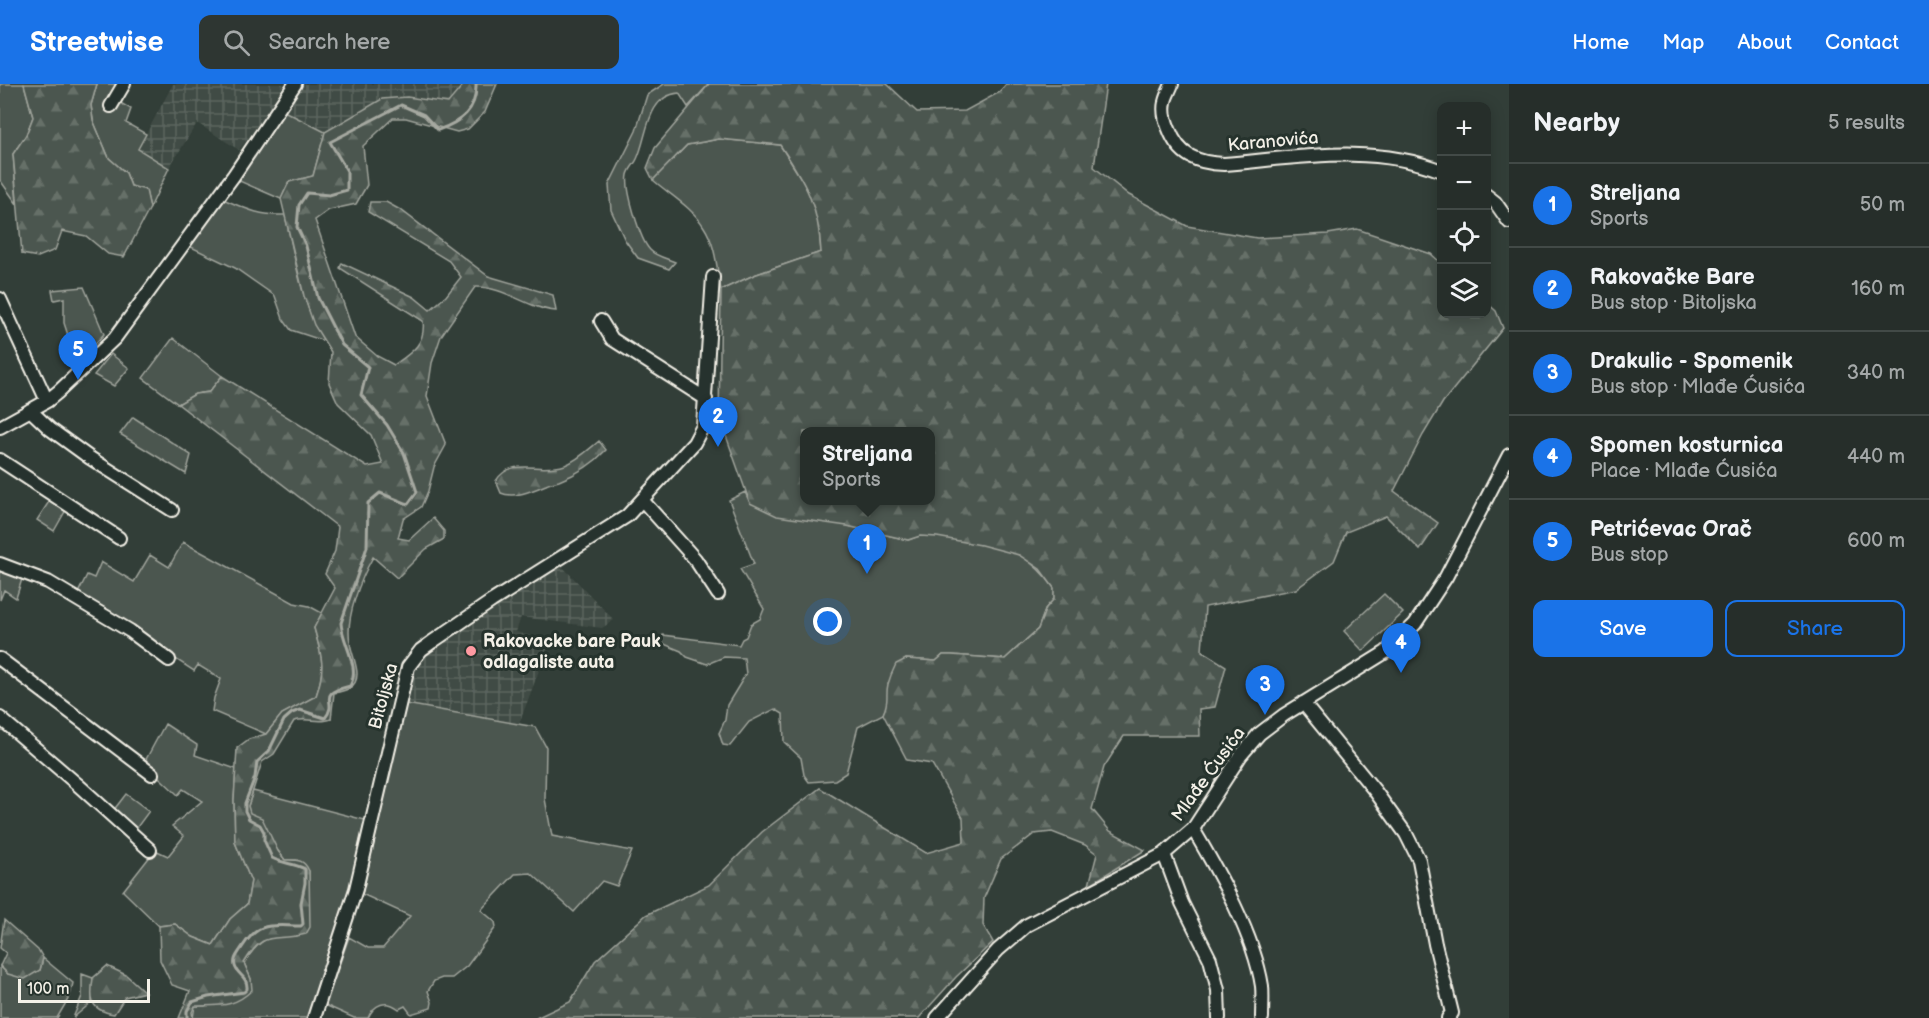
<!DOCTYPE html>
<html lang="en">
<head>
<meta charset="utf-8">
<style>
  body { margin:0; font-family:"Balsamiq Sans",sans-serif; background:#2e3632; color:#f1f3f6 }
  .controls { position:absolute; right:18px; top:18px; display:grid; overflow:hidden; border-radius:12px; box-shadow:0 3px 15px #0003 }
  .controls button { width:54px; height:54px; display:grid; place-items:center; padding:0; border:0; border-bottom:2px solid #424a47; background:#262e2a; color:#f1f3f6; font:30px sans-serif }
  .scale { position:absolute; left:18px; bottom:15px; width:132px; box-sizing:border-box; padding-left:6px; border:3px solid #f4f1e8; border-top:0; font-size:16px; line-height:21px; white-space:nowrap; color:#f4f1e8; -webkit-text-stroke:4px #26332d; paint-order:stroke }
  .you { position:absolute; left:828px; top:538px; width:21px; height:21px; margin:-15px; border:4px solid #fff; border-radius:50%; background:#1a73e8; box-shadow:0 0 0 9px #1a73e833 }
  .badge { display:grid; place-items:center; width:39px; height:39px; border-radius:50%; background:#1a73e8; color:#fff; font-size:20px; font-weight:700 }
  .pin { position:absolute; translate:-50% -50px; filter:drop-shadow(0 2px 3px #0008) }
  .pin::after { content:''; position:absolute; top:32px; width:21px; height:18px; background:inherit; clip-path:polygon(0 0,100% 0,50% 100%) }
  .popup { position:absolute; left:800px; top:343px; width:135px; height:78px; box-sizing:border-box; display:grid; place-content:center; border-radius:12px; background:#262e2a; filter:drop-shadow(0 2px 4px #0005); font-size:20px; white-space:nowrap; color:#a4a8a8 }
  .popup b { font-size:22px; color:#f1f3f6 }
  .popup::after { content:''; position:absolute; left:50%; top:100%; margin-left:-12px; border:12px solid transparent; border-top-color:#262e2a }
  .list { margin:0; padding:0; list-style:none }
  h2 { display:flex; justify-content:space-between; align-items:center; height:78px; margin:0; padding:0 24px; font-size:26px }
  h2 small { font-size:20px; font-weight:400; color:#a4a8a8 }
  .list li { display:grid; grid-template-columns:39px 1fr auto; gap:18px; align-items:center; box-sizing:border-box; height:84px; padding:0 24px; border-top:2px solid #424a47 }
  .list b { display:block; font-size:22px; white-space:nowrap }
  .list p { margin:0; font-size:20px; white-space:nowrap; color:#a4a8a8 }
  .list em { font-size:20px; font-style:normal; color:#a4a8a8 }
  .actions { display:flex; gap:12px; padding:18px 24px }
  .actions a { flex:1; padding:14px 0; border:2px solid #1a73e8; border-radius:12px; text-align:center; font-size:21px; color:#1a73e8 }
  .actions .main { background:#1a73e8; color:#fff }
  .icon { flex:none; width:33px; height:33px; fill:none; stroke:currentColor; stroke-width:2; stroke-linecap:round; stroke-linejoin:round }
  .map { position:relative; flex:none; width:1509px; height:934px; overflow:hidden }
  header { display:flex; align-items:center; gap:36px; box-sizing:border-box; height:84px; padding:0 30px; background:#1a73e8; color:#fff }
  header strong { font-size:28px }
  nav { display:flex; gap:33px; margin-inline-start:auto; font-size:21px }
  .search { width:420px; height:54px; background:#2e3632; display:flex; align-items:center; gap:15px; box-sizing:border-box; padding:0 21px; border-radius:12px; color:#a4a8a8; font-size:22px }
  main { display:flex }
  aside { flex:1; background:#262e2a }
  .map>svg:first-child { display:block }
  .industrial { fill:url(#industrial-grid) }
  .green { fill:#4c564f; stroke:#a0a49c; stroke-width:1.5 }
  .forest { fill:url(#forest-firs); stroke:#a0a49c; stroke-width:1.5; fill-rule:evenodd }
  .lines { fill:none; stroke-linecap:round; stroke-linejoin:round }
  .stream { stroke:#a6a9a1; stroke-width:3 }
  .minor-casing { stroke:#f4f1e8; stroke-width:16 }
  .minor { stroke:#26332d; stroke-width:12 }
  .poi-dot { fill:#ff9aa2; stroke:#26332d; stroke-width:2 }
  .labels { text-anchor:middle; stroke-width:6; stroke-linejoin:round; paint-order:stroke }
  .street-label { font-size:18px; fill:#f4f1e8; stroke:#26332d }
  .poi-label { font-size:18px; font-weight:bold; fill:#f4f1e8; stroke:#26332d; text-anchor:start }
</style>
</head>
<body>
<header>
<strong>Streetwise</strong>
<div class="search"><svg class="icon" aria-label="search" viewBox="0 0 24 24"><circle cx="10" cy="10" r="6"/><path d="M15 15l6 6"/></svg>Search here</div>
<nav><a>Home</a><a>Map</a><a>About</a><a>Contact</a></nav>
</header>
<main>
<div class="map">
<svg width="1509" height="934" viewBox="0 0 1509 934">
  <defs>
    <pattern id="industrial-grid" width="8" height="8" patternUnits="userSpaceOnUse" patternTransform="scale(1.5)"><rect width="8" height="8" fill="#404b44"/><path d="M0 4h8M4 0v8" fill="none" stroke="#5c655f"/></pattern>
    <pattern id="forest-firs" width="22" height="20" patternUnits="userSpaceOnUse" patternTransform="scale(1.5)"><rect width="22" height="20" fill="#4c564f"/><path d="M5 1l3.5 6h-7zM16 11l3.5 6h-7z" fill="#666f68"/></pattern>
  </defs>
  <rect width="100%" height="100%" fill="#323e38"/>
  <filter id="ink" filterUnits="userSpaceOnUse"><feTurbulence type="fractalNoise" baseFrequency=".0167" numOctaves="2"/><feDisplacementMap in="SourceGraphic" scale="12" xChannelSelector="R" yChannelSelector="G"/><feConvolveMatrix kernelMatrix="1 2 1 2 8 2 1 2 1" color-interpolation-filters="sRGB"/></filter>
  <g filter="url(#ink)">
    <path class="industrial" d="M173,0H284L269,26L239,66L197,39L169,84L138,65Z
      M298,0H464L448,19L407,13L383,15L325,48L282,26Z
      M558,478L614,536L602,544L521,533L516,548L550,557L519,640L406,620L415,586L422,575L486,526Z"/>
    <path class="green" d="M0,0H24L33,33L26,51L13,70L17,120L0,96Z
      M97,0H121L117,17L131,25L126,39L146,50L138,65L169,84L150,124L146,107L131,102L126,89L109,74L93,36L91,21Z
      M664,0H709L688,23L679,9C646,12 648,52 637,75C635,80 629,85 628,91C625,105 640,156 650,166C655,172 668,175 675,178L669,185L638,174L625,156L611,126L609,101L636,47L647,11Z
      M282,26L325,48L313,92L289,98L281,115L237,96Z
      M719,55L780,61L807,104L818,135L821,168L754,191L721,206C717,186 716,161 704,143C693,124 669,110 653,96L687,61Z
      M223,115C246,125 260,132 285,131C295,173 301,220 324,257L291,246L283,235L275,212L235,184L189,162Z
      M84,203L104,250L77,279L64,239V214L54,216L52,206Z
      M173,254L222,292L209,308L195,310L178,320L143,294Z
      M111,270L129,284L114,302L94,291Z
      M133,333L191,371L186,390L120,350Z
      M745,408L750,419L908,456C912,455 917,452 921,452C939,450 1006,463 1021,472C1036,481 1045,491 1054,504V515L1046,524L1038,545L1005,575L952,571H943L936,577L906,575L888,603L889,618L883,630L858,643L846,689L835,696L809,698L804,691L801,674L784,658L783,630L775,625L749,638L730,662L723,661L719,649L725,636L727,621L746,590L744,574L724,573L707,580L687,573L681,567L659,558L663,551L739,561L742,555L746,553L751,540L760,535L764,525L740,485L754,480L729,416Z
      M52,413L67,424L54,447L37,436Z
      M183,458L294,519L309,522L322,529L314,544C322,573 326,583 316,612L282,630L266,650L212,627L214,614L221,595L198,581L194,587L77,511L87,491L94,494L101,478L134,498L150,471L169,483Z
      M0,484L23,492L16,514L4,506L0,516Z
      M1384,510L1403,529L1363,567L1344,547Z
      M406,620L535,643L546,663L545,715L552,752L632,767L617,802L602,797L574,828L531,789L515,790L481,826L495,838L496,843L467,882L452,894H442L434,897L428,907L432,918L431,924L411,930L405,922L399,925C386,915 374,920 368,934H354L325,921L349,853L368,864H383L410,832L362,810Z
      M165,640L197,661L195,671L236,685L234,716L235,758L251,797L247,820L230,835L213,861L193,853L175,840L159,842L123,807L155,766L168,772L184,752L172,742L202,717L183,705L178,711L144,679Z
      M253,707L365,736L346,820L309,934H193L195,922H205L251,895L244,879C260,854 267,851 297,852L309,805V787L297,776H285L249,729L248,722Z
      M126,710L149,727L135,746L113,727Z
      M43,874L73,899L70,912L57,934H0V882L8,890L40,886Z
      M82,890L93,894L92,918L73,934L82,912Z"/>
    <path class="forest" d="M24,0H97L91,21L93,36L109,74L126,89L131,102L146,106L150,124L124,173L108,170L86,152L62,147L55,166L38,173L22,170L13,70L26,51L33,33Z
      M464,0H497L485,28L468,45L457,48L406,34H393L363,62L367,101L356,120L329,126L315,136L355,253L377,272L394,281C411,269 426,260 423,237L340,184L342,179L414,213L430,226L446,212L461,193L449,177L368,128L370,118H386L402,127L488,192L553,211L556,227C528,225 504,202 475,203L441,252L432,279L427,312L446,361L434,383L428,407L421,423L403,435L398,454L409,456L433,434L444,447V455L426,465L397,494L373,473C361,494 345,534 350,558C351,568 357,580 357,590C357,604 345,607 334,609L331,635C320,640 308,633 294,637L274,670L262,678L248,722L250,729L262,734L278,767L285,776C297,776 304,775 309,787L310,843L306,850C272,859 266,843 244,879L251,895L252,906C234,924 219,921 195,922L192,928L193,934H179L190,907L172,901L160,876L159,842L175,840L193,853L213,861L230,835L247,820L251,797L235,758L234,716L237,664L249,655L266,650L282,630L316,612C326,583 322,573 314,544L335,504L325,490L335,467L338,443L178,320L195,310L209,308L222,292L367,383L383,380L371,351L338,319L329,299L331,268L314,241L304,212L281,115L289,98L313,92L325,48L382,15L407,13L448,19Z
      M709,0H887L917,28L965,27L1000,8L1006,0H1106L1094,83L1129,111L1187,142L1257,154L1328,150L1357,145L1431,170L1441,179L1442,230H1486L1487,219L1496,227L1503,244L1443,318L1423,351L1394,407L1438,439L1420,466L1386,432L1346,448L1334,477L1296,505L1205,523L1202,567L1226,582L1215,623L1199,625L1200,652H1124L1104,683L1092,725L1110,747L1145,766L1089,801L1097,770L1085,761L1052,748L1034,750L1001,775L984,814L983,841L993,858L956,893L919,934H536L570,918L595,877L646,831L709,801L762,748L820,704L926,769L964,758L963,734L932,680L907,676L883,630C890,615 885,613 888,600C890,593 893,586 896,580L906,575L936,577L943,571H952L1005,575L1038,545L1046,524L1054,515V504L1040,485L1019,471L981,461L937,453L920,452L908,456L847,442L777,432L750,419L719,332L721,206L754,191L821,168C819,122 805,98 780,61L719,55L687,61L653,96L647,84L655,64ZM804,348H930V416H804Z
      M599,357L606,366C594,379 577,390 559,397C555,398 550,399 546,401C534,406 514,415 501,409L496,397C511,372 539,390 565,381C578,376 588,366 599,357Z
      M4,836L39,867L43,874L40,886L25,895L8,890L0,882L6,869L0,864Z
      M107,882L126,891L145,908L125,913L114,930C89,926 90,915 93,894Z"/>
    <g class="lines">
      <path class="stream" d="M187,934V927L192,918L208,913L244,908L247,905C248,892 237,891 235,882C233,875 238,870 241,865C259,836 271,842 301,842L303,840L301,819L305,799V785C293,779 284,780 272,774L264,756V748L260,741L249,735L245,727V719L255,693L257,678L269,667L284,636L292,629L300,626L325,634C340,616 313,611 350,602C361,583 342,559 341,539L367,463L368,419L380,409L408,420L417,408L404,369L387,341L361,311L368,283L342,261L318,214L306,162L297,143L299,121L307,109L329,111L347,106V87L330,58L401,21L424,31L438,46C461,38 477,26 476,0"/>
      <defs>
        <path id="minor" d="M1172,0C1170,6 1166,12 1165,18C1163,27 1165,36 1169,45C1179,72 1197,79 1224,80C1296,74 1371,59 1442,87
          M111,22L124,0
          M1486,111L1495,118L1509,138
          M0,215L47,317
          M601,237L612,255L706,315
          M30,326L50,345L90,374L172,426
          M0,343L47,317L58,308L115,254L234,91L295,0
          M0,376L119,454
          M643,417L695,475L718,510
          M0,480L48,498L130,547L169,576
          M0,575L152,690
          M1303,619L1375,707L1406,750L1419,776L1435,860L1452,929L1448,934
          M0,634L77,700L150,766
          M1193,745C1219,789 1254,851 1262,902C1263,912 1262,924 1262,934
          M1164,770L1182,819L1210,875L1218,906L1219,934
          M314,934L356,805L408,583L421,566L432,558L492,517L627,432L694,359L703,342L713,193
          M937,934L998,866L1027,841L1164,770L1193,745L1241,671L1259,650L1284,631L1386,568L1415,540L1446,493L1509,371"/>
      </defs>
      <use href="#minor" class="minor-casing"/>
      <use href="#minor" class="minor"/>
    </g>
  </g>
  <circle class="poi-dot" cx="471" cy="567" r="6"/>
  <g class="labels">
    <g class="street-label">
      <text transform="translate(1273 57) rotate(-5)" y="6">Karanovića</text>
      <text transform="translate(383 612) rotate(-75)" y="6">Bitoljska</text>
      <text transform="translate(1208 690) rotate(-54)" y="6">Mlađe Ćusića</text>
    </g>
    <g class="poi-label">
      <text x="483" y="563">Rakovacke bare Pauk<tspan x="483" dy="21">odlagaliste auta</tspan></text>
    </g>
  </g>
</svg>
<div class="controls">
<button>+</button>
<button>−</button>
<button><svg class="icon" aria-label="locate" viewBox="0 0 24 24"><circle cx="12" cy="12" r="6"/><path d="M12 2v4M12 18v4M2 12h4M18 12h4"/></svg></button>
<button><svg class="icon" aria-label="layers" viewBox="0 0 24 24"><path d="M12 4l9 5-9 5-9-5zM3 14l9 5 9-5"/></svg></button>
</div>
<div class="scale">100 m</div>
<div class="you"></div>
<div class="pin badge" style="left:867px;top:490px">1</div>
<div class="popup"><b>Streljana</b>Sports</div>
<div class="pin badge" style="left:718px;top:363px">2</div>
<div class="pin badge" style="left:1265px;top:631px">3</div>
<div class="pin badge" style="left:1401px;top:589px">4</div>
<div class="pin badge" style="left:78px;top:296px">5</div>
</div>
<aside>
<h2>Nearby<small>5 results</small></h2>
<ul class="list">
<li><span class="badge">1</span><div><b>Streljana</b><p>Sports</p></div><em>50 m</em></li>
<li><span class="badge">2</span><div><b>Rakovačke Bare</b><p>Bus stop · Bitoljska</p></div><em>160 m</em></li>
<li><span class="badge">3</span><div><b>Drakulic - Spomenik</b><p>Bus stop · Mlađe Ćusića</p></div><em>340 m</em></li>
<li><span class="badge">4</span><div><b>Spomen kosturnica</b><p>Place · Mlađe Ćusića</p></div><em>440 m</em></li>
<li><span class="badge">5</span><div><b>Petrićevac Orač</b><p>Bus stop</p></div><em>600 m</em></li>
</ul>
<div class="actions"><a class="main">Save</a><a>Share</a></div>
</aside>
</main>
</body>
</html>
